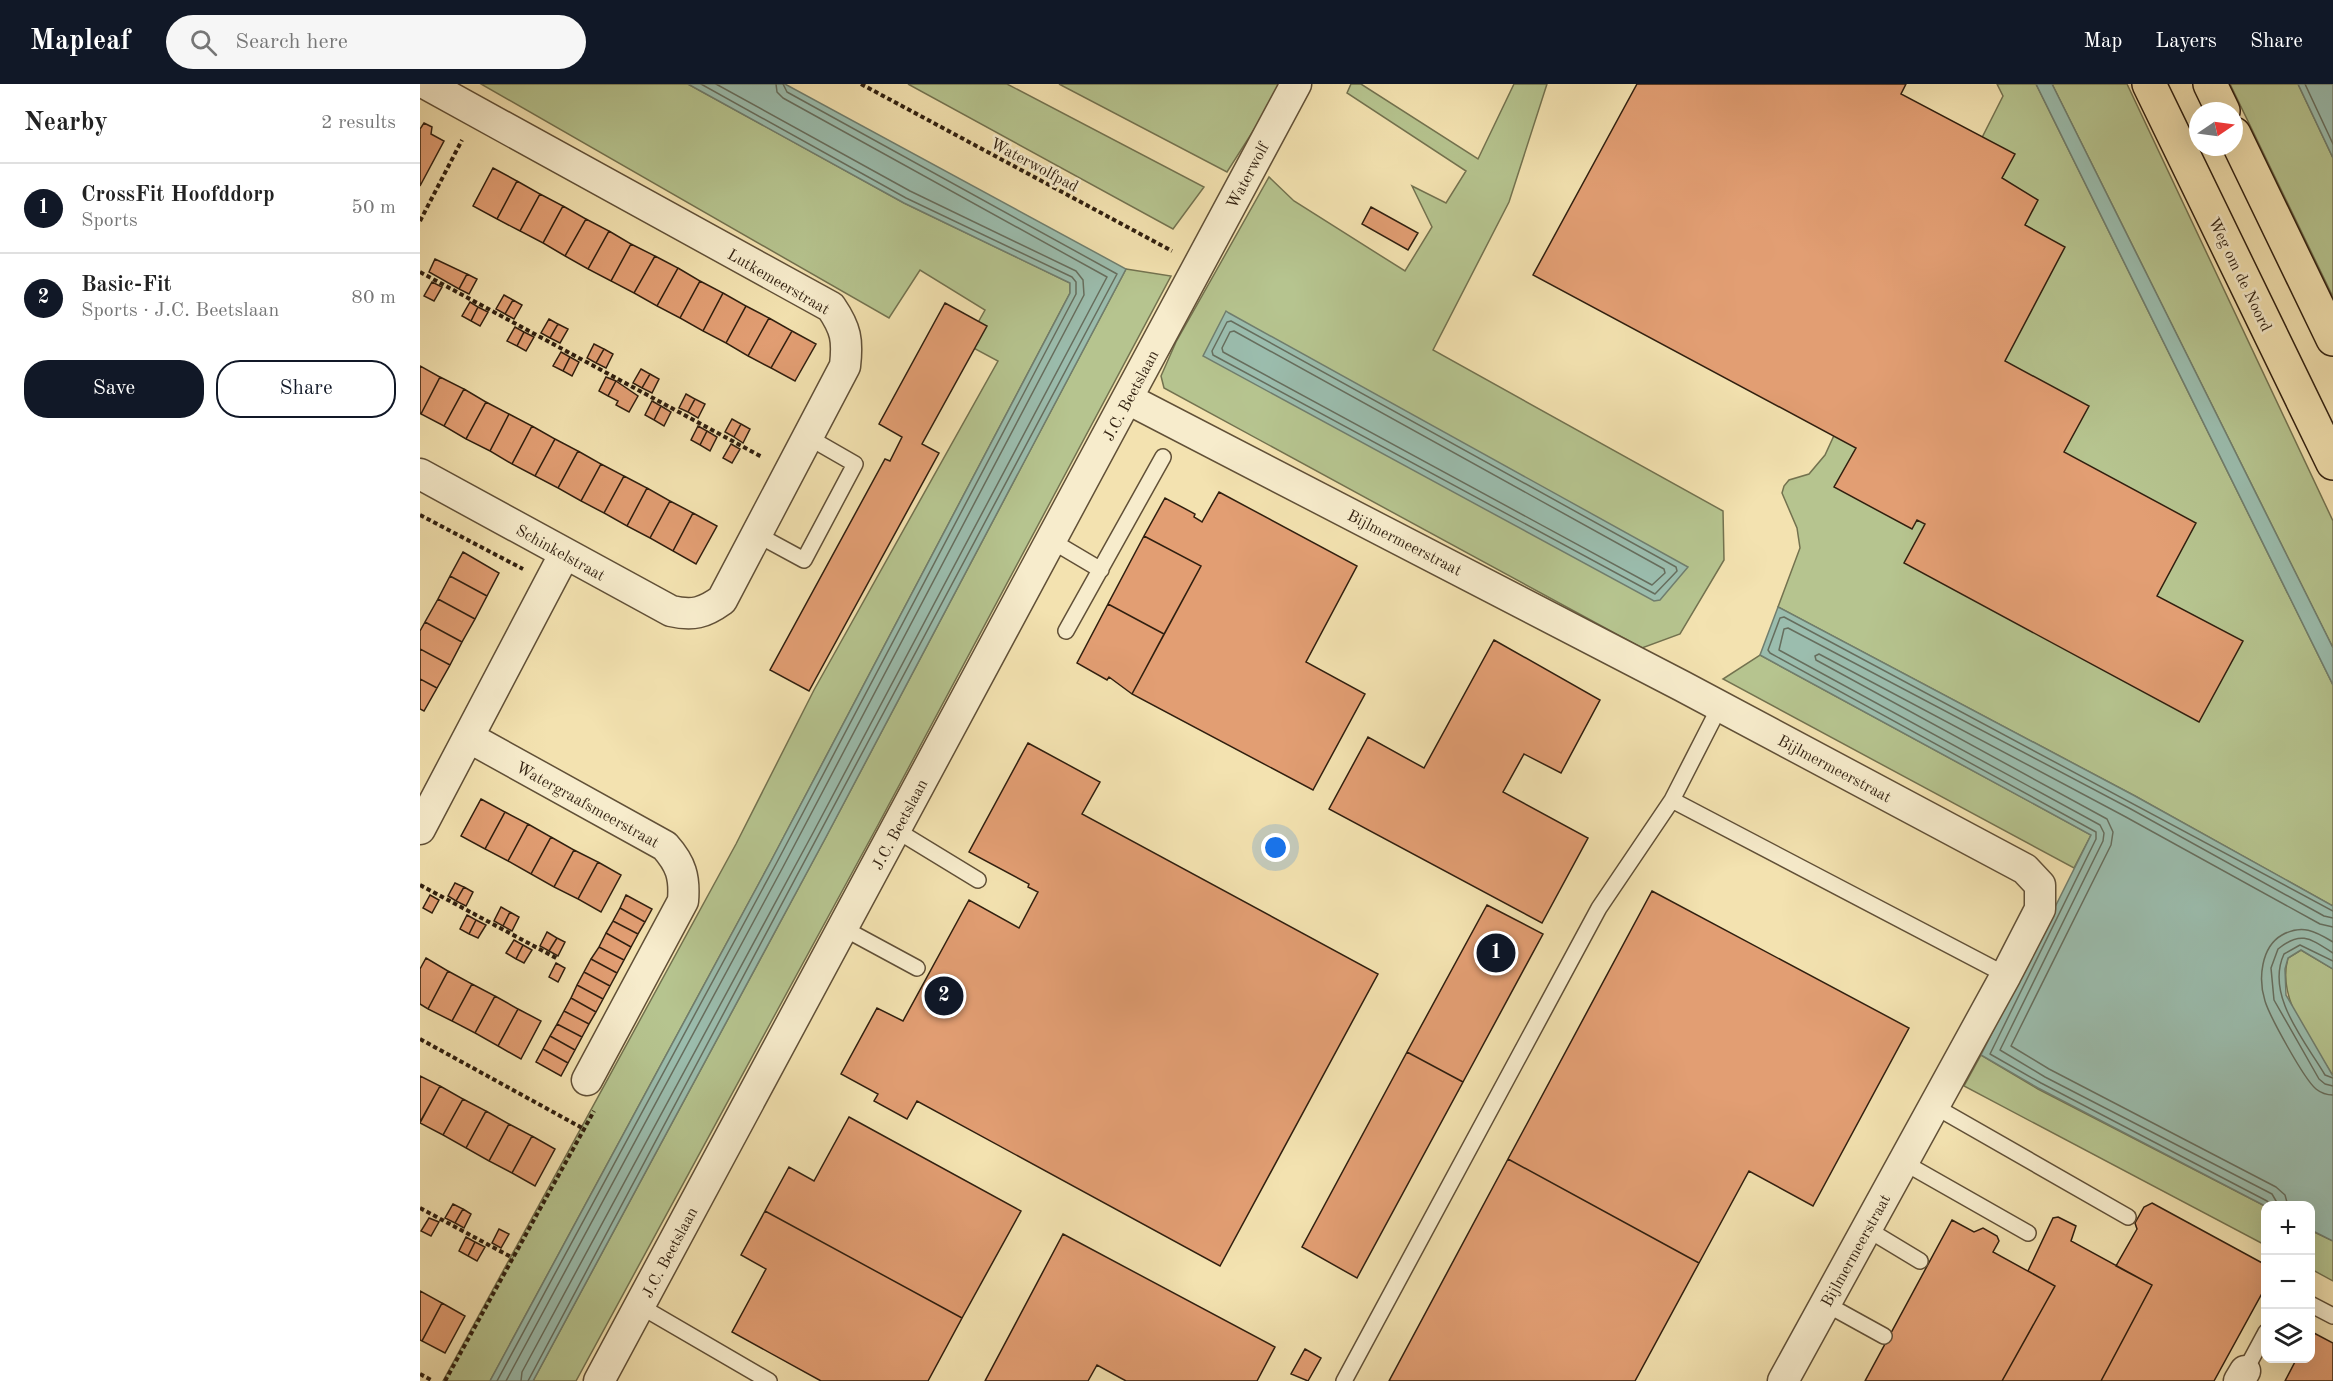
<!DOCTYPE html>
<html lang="en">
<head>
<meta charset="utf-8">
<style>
  body { margin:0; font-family:"Old Standard TT",serif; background:#f6f6f6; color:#222 }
  .controls { position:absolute; right:18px; bottom:18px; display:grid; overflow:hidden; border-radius:12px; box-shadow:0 6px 24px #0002 }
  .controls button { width:54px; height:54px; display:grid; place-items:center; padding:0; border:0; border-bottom:2px solid #e0e0e0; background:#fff; color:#222; font:30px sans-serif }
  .compass { position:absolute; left:1769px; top:18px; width:54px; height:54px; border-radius:50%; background:#fff; box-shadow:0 6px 24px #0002; rotate:77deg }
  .you { position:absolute; left:856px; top:764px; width:21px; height:21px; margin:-15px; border:4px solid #fff; border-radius:50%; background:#1a73e8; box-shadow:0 0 0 9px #1a73e833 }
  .badge { display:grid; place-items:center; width:39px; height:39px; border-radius:50%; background:#111827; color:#fff; font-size:20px; font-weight:700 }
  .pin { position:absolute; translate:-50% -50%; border:3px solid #fff; box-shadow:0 2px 6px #0006 }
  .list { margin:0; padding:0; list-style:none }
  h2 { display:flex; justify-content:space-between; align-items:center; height:78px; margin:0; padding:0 24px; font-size:26px }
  h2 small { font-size:20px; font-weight:400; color:#767676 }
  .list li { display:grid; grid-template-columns:39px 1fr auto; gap:18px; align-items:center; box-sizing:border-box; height:90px; padding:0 24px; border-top:2px solid #e0e0e0 }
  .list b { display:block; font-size:22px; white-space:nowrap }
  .list p { margin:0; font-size:20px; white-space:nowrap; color:#767676 }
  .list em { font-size:20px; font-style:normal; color:#767676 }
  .actions { display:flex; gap:12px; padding:18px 24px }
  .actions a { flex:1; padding:14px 0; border:2px solid #111827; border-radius:24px; text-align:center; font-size:21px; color:#111827 }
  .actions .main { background:#111827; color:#fff }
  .icon { flex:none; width:33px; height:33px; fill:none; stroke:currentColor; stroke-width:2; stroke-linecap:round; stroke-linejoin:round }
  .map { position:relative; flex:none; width:1913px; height:1297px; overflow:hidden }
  header { display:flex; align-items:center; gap:36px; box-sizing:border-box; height:84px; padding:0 30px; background:#111827; color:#fff }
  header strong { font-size:28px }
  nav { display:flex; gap:33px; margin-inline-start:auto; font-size:21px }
  .search { width:420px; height:54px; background:#f6f6f6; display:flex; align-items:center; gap:15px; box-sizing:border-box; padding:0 21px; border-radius:33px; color:#767676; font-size:22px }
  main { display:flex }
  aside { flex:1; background:#fff }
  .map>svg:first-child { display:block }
  .green { fill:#b6c48f; stroke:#73724f; stroke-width:1.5 }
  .water { fill:#9bbdae; stroke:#707e6e; stroke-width:1.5 }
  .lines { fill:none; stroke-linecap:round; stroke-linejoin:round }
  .shore { stroke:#666e5e; stroke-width:1.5 }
  .building { fill:#e29e73; stroke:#301f0f; stroke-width:1.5 }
  .service-casing { stroke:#615037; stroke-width:18 }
  .minor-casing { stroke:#615037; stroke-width:33 }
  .trunk-casing { stroke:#301f0f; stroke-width:36 }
  .path { stroke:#301f0f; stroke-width:4; stroke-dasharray:4.5 3; stroke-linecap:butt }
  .service { stroke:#f7eccc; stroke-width:15 }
  .minor { stroke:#f7eccc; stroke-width:30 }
  .trunk { stroke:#f3e2b0; stroke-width:33 }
  .labels { text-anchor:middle; stroke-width:5; stroke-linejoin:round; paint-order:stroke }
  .street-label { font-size:16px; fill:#301f0f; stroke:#f7eccc }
</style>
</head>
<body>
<header>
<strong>Mapleaf</strong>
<div class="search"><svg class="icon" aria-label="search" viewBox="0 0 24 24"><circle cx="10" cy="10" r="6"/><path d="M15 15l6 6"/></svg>Search here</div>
<nav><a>Map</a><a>Layers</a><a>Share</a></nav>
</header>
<main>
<aside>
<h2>Nearby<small>2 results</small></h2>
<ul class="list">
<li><span class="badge">1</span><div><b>CrossFit Hoofddorp</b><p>Sports</p></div><em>50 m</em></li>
<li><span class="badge">2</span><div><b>Basic-Fit</b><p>Sports · J.C. Beetslaan</p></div><em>80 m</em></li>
</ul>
<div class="actions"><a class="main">Save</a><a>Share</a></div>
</aside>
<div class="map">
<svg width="1913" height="1297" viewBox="0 0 1913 1297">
  <rect width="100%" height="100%" fill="#f3e2b0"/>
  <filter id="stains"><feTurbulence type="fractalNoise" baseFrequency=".00333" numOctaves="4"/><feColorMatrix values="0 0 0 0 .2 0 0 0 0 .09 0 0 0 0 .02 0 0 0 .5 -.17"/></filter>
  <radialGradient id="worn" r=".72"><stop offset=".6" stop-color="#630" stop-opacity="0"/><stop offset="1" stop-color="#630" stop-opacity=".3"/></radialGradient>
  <path class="green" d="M61,0H268L484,119L650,199V209L351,777L70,1297H23L316,760L394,606L578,277L546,260L565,226L500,186L469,234Z
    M488,0H587L784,103L753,145Z
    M639,0H863L807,88Z
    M931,0H941L1058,75L1094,0H1127L1089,118L1013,266L1303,427L1304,476L1260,550L1222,564L744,304L741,292L756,258L849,93L874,117L985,187L1012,143L992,102L1026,119L1046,87L927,9Z
    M1577,0H1616L1913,601V822L1715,712L1358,523L1380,464L1377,444L1362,409L1364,402L1369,396L1389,390L1405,371L1439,297L1583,12Z
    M1632,0H1707L1913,437V564Z
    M1810,0H1878L1913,74V213Z
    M706,185L751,192L458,741L156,1297H113L406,753Z
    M1340,571L1671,751L1654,784L1303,595Z
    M1881,866L1913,885V992C1892,957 1856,916 1868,874Z
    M1561,971L1618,1005L1845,1122V1161L1544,1002Z
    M1890,1146L1913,1157V1197L1891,1185Z"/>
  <path class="water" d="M268,0H365L706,185L406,753L113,1297H70L351,777L650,209V199L484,119Z
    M1616,0H1632L1913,564V601Z
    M1878,0H1913V74Z
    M806,227L809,229L1268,483L1240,516L1234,517L783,272Z
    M1358,523L1715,712L1913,822V885L1881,866L1868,874L1865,885L1866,911L1913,992V1157L1891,1146L1890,1122H1845L1618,1004L1561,971L1671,751L1340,571Z"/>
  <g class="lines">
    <path class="shore" d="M1885,0L1913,60
      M811,237L1256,483L1257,487L1235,510L793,271L792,267L807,238Z
      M814,247L1244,485L1245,489L1232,501L803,268L802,264L810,248Z
      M1913,858C1895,847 1882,840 1862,851C1841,863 1838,895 1845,917C1850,933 1884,995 1896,1005C1901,1009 1907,1011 1913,1011
      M1913,869C1891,855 1881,846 1858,865L1851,884L1854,916L1899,995L1905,1000L1913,1002
      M1913,877L1880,861L1864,870C1845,911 1885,957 1905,991L1913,994
      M1851,1122L1847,1117L1621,999L1570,970L1676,755V748L1350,569L1348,566L1360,534L1364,533L1913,827
      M1859,1122L1852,1110L1625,993L1580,966L1683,757L1684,749L1680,741L1359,566L1364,545L1368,544L1709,724L1904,832L1913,834
      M1868,1122L1865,1111L1856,1103L1629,985L1591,962L1691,761L1693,748L1687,735L1396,576L1395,572L1399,570L1704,732L1900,840L1913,843
      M77,1297L356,780L656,210V198L652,193L486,114L281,0
      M86,1297L363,783L664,211L663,196L656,187L490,107L296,0
      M101,1297L102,1288L394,747L687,193L363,14L357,8L356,0
      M108,1297L697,190L367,8L363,0"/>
  </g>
  <path class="building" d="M1217,0H1486L1481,10L1595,70L1582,94L1618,116L1605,141L1645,163L1585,277L1669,322L1644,368L1776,439L1737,512L1823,557L1779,638L1484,479L1505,440L1497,436L1492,445L1414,403L1436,364L1113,191Z
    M4,39L12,43L11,50L24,57L0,102V45Z
    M73,84L97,97L77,135L53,122Z
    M97,97L120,110L100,147L77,135Z
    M120,110L143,122L123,159L100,147Z
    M143,122L166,135L145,172L123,159Z
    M951,123L998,149L988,166L942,140Z
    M166,135L189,147L168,185L145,172Z
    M189,147L211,160L191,197L168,185Z
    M211,160L235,172L214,209L191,197Z
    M235,172L258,184L237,222L214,209Z
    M15,175L47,190L39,205L9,188Z
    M258,184L280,197L260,234L237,222Z
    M47,190L57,195L49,210L39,205Z
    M280,197L303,209L283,247L260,234Z
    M12,198L22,203L14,217L4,212Z
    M303,209L326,222L306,259L283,247Z
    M84,211L93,216L85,230L76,225Z
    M93,216L102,221L94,235L85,230Z
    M50,218L58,223L51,237L42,232Z
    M525,219L567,242L502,360L519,369L389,607L350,586L465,375L470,377L482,353L459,340Z
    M326,222L349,234L328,272L306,259Z
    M58,223L68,228L60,242L51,237Z
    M349,234L372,247L351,284L328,272Z
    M129,235L138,240L130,254L121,249Z
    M138,240L148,245L140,259L130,254Z
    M95,243L104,248L97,262L87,257Z
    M372,247L396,260L375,297L351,284Z
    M104,248L114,253L106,267L97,262Z
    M174,260L184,265L176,279L167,274Z
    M184,265L193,270L186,284L176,279Z
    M141,268L150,273L143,287L133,282Z
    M150,273L159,278L152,292L143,287Z
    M0,282L20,293L1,330L0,329Z
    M221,285L230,290L222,304L213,299Z
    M230,290L239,295L232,309L222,304Z
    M20,293L44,305L24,342L1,330Z
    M186,293L196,297L188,312L179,307Z
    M196,297L218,312L209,328L196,321L198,317L188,312Z
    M44,305L66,318L46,355L24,342Z
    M266,310L275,315L268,328L259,324Z
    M275,315L285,320L278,334L268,328Z
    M232,317L241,322L234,336L225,331Z
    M66,318L89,330L70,367L46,355Z
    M241,322L251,328L244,342L234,336Z
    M89,330L112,342L92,380L70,367Z
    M312,335L321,340L314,353L305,348Z
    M321,340L330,345L323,359L314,353Z
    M112,342L135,355L115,392L92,380Z
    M278,342L287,347L280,361L271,356Z
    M287,347L297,353L290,367L280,361Z
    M135,355L158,367L138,404L115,392Z
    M311,360L320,365L312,379L303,374Z
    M158,367L181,380L161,417L138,404Z
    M181,380L204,392L184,429L161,417Z
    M204,392L227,404L207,442L184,429Z
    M227,404L250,417L230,454L207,442Z
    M799,408L937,482L886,578L945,610L893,706L712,610L781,482L724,452L745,414L775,430L774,433L782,438Z
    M250,417L273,429L253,467L230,454Z
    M273,429L297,442L276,480L253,467Z
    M724,452L781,482L744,550L688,520Z
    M43,468L79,489L67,512L30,492Z
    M30,492L67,512L55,535L18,515Z
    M18,515L55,535L42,558L5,538Z
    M688,520L744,550L712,610L689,593L687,596L657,579Z
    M5,538L42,558L30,581L0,565V547Z
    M1074,556L1180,616L1141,689L1104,670L1083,708L1168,754L1122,839L909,725L948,653L1004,684Z
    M0,565L30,581L17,604L0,595Z
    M0,595L17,604L4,627L0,625Z
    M608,659L680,698L662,730L958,890L800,1182L497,1017L487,1035L454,1017L458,1010L421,990L457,924L483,937L549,816L599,844L618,808L608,803L609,800L549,768Z
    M61,715L85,728L65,765L41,752Z
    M85,728L108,740L88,777L65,765Z
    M108,740L131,753L111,790L88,777Z
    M131,753L154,766L134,803L111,790Z
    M154,766L178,778L158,815L134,803Z
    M178,778L201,791L181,828L158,815Z
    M35,799L44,803L36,817L28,812Z
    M44,803L53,808L46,822L36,817Z
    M1232,807L1489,944L1393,1122L1329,1087L1279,1179L1088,1075Z
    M10,811L19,816L12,829L3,824Z
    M206,811L232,825L225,838L200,824Z
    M1067,821L1123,850L1043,998L987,968Z
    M81,823L90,828L83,842L74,837Z
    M200,824L225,838L218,850L193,837Z
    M90,828L99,833L92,847L83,842Z
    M47,831L56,836L49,850L40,845Z
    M56,836L66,841L58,854L49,850Z
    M193,837L218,850L211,863L186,849Z
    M127,848L137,854L129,867L120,862Z
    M186,849L211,863L204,876L179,863Z
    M137,854L145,858L138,872L129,867Z
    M94,856L103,861L96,875L86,869Z
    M103,861L112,866L104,879L96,875Z
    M179,863L204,876L197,889L171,875Z
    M6,874L28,887L8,925L0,920V885Z
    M171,875L197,889L190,902L164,888Z
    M136,879L145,884L138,898L129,893Z
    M28,887L52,900L32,937L8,925Z
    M164,888L190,902L183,915L157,901Z
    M52,900L75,912L55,949L32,937Z
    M157,901L183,915L176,928L151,914Z
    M75,912L98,925L78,962L55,949Z
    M151,914L176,928L169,940L144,927Z
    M98,925L121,937L101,975L78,962Z
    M144,927L169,940L162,953L137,940Z
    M137,940L162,953L155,966L130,952Z
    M130,952L155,966L148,979L123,965Z
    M123,965L148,979L141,992L116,978Z
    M987,968L1043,998L937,1194L882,1163Z
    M0,992L20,1002L0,1038Z
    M20,1002L43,1015L23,1051L0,1039Z
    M43,1015L66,1027L46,1064L23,1051Z
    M66,1027L89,1040L69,1077L46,1064Z
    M429,1033L601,1127L542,1234L345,1127L369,1083L394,1097Z
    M89,1040L112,1052L92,1089L69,1077Z
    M112,1052L135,1065L115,1102L92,1089Z
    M1088,1075L1279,1179L1215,1297H969Z
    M1732,1119L1846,1181V1202L1794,1297H1681L1732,1201L1696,1182L1717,1145L1715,1139L1724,1123Z
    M33,1120L43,1125L35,1139L25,1134Z
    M43,1125L51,1130L44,1144L35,1139Z
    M345,1127L542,1234L508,1297H401L312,1248L346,1185L321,1171Z
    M1638,1133L1656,1142L1651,1157L1732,1201L1681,1297H1582L1635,1202L1608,1187L1633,1134Z
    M9,1134L19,1138L11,1152L1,1147Z
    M1532,1136L1554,1148L1563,1144L1577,1152L1579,1157L1573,1168L1635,1202L1582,1297H1445Z
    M79,1145L89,1150L81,1164L72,1159Z
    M643,1150L855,1263L837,1297H706L677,1281L668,1297H565Z
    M46,1153L55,1158L48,1172L39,1167Z
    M55,1158L65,1163L57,1177L48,1172Z
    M0,1207L22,1219L2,1257L0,1256Z
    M22,1219L45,1232L25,1269L2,1257Z
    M1892,1248L1913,1259V1297H1865L1877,1274H1890Z
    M885,1265L901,1274L888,1297L871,1290Z"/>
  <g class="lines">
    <defs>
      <path id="service" d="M336,450L384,476L435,380L388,353
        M632,457L681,486
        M646,547L743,373
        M1300,622L1252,716L1586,891
        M476,746L558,796
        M423,844L497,884
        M1514,1022L1708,1133
        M1483,1078L1608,1149
        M1447,1145L1500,1177
        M1406,1220L1464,1252
        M1890,1220L1913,1232
        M220,1222L349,1297
        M1825,1287L1846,1248
        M924,1297L1179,824L1252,716"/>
      <path id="minor" d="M708,315L1262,602L1605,785L1620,801V825L1586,891L1363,1297
        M0,390L251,527C273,532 284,529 302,516L425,282C428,256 426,245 411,223L6,0
        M50,654L245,762C261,780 265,793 263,817L167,996
        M0,745L144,471
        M179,1297L876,0
        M1819,1297L1825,1287"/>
      <path id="trunk" d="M1729,0L1913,379
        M1790,0L1803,27
        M1814,50L1913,255"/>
    </defs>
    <use href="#service" class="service-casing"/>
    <use href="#minor" class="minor-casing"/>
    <use href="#trunk" class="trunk-casing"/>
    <path class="path" d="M441,0L752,167
      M0,137L42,56
      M0,188L342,373
      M0,431L103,485
      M0,801L138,875
      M0,955L164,1045
      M0,1124L93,1174
      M0,1290L13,1297
      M25,1297L174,1027"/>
    <use href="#service" class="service"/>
    <use href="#minor" class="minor"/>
    <use href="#trunk" class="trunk"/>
  </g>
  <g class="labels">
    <g class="street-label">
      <text transform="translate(615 80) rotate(28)" y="6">Waterwolfpad</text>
      <text transform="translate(827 91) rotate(-62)" y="6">Waterwolf</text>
      <text transform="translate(1821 190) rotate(64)" y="6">Weg om de Noord</text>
      <text transform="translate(359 197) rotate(30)" y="6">Lutkemeerstraat</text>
      <text transform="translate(710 311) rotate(-62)" y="6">J.C. Beetslaan</text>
      <text transform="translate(985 458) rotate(27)" y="6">Bijlmermeerstraat</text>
      <text transform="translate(141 468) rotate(29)" y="6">Schinkelstraat</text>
      <text transform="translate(1415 684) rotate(28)" y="6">Bijlmermeerstraat</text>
      <text transform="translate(168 720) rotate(29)" y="6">Watergraafsmeerstraat</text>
      <text transform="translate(479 740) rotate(-62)" y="6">J.C. Beetslaan</text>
      <text transform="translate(1435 1166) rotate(-61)" y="6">Bijlmermeerstraat</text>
      <text transform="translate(249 1168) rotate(-62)" y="6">J.C. Beetslaan</text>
    </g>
  </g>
  <rect width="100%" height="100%" filter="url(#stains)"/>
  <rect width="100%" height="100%" fill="url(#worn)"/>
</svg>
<div class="controls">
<button>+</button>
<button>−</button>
<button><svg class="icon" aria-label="layers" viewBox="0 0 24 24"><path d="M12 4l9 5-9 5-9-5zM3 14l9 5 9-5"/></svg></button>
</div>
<svg class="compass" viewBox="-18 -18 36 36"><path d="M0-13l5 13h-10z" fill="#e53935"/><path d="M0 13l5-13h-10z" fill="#767676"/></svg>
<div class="you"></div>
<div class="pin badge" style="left:1076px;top:869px">1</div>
<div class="pin badge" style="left:524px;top:912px">2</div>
</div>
</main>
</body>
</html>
